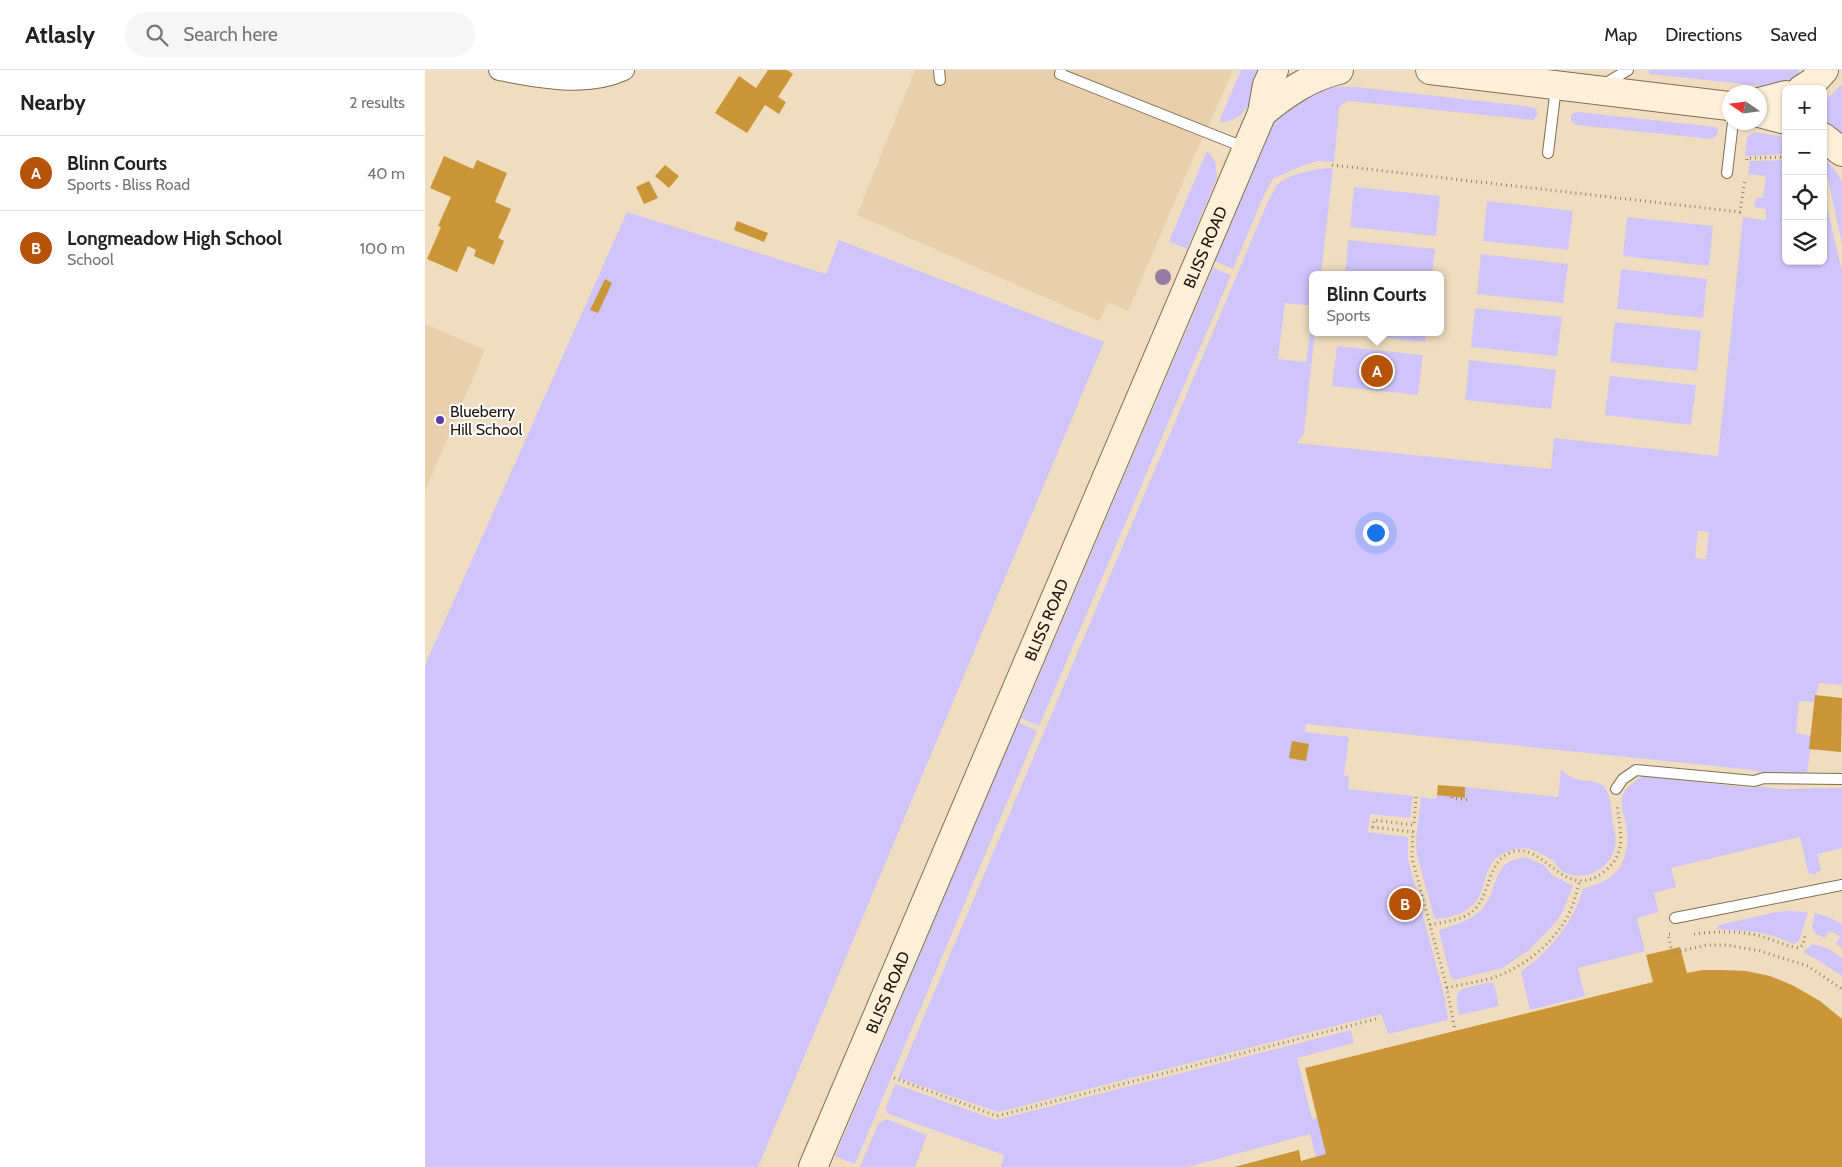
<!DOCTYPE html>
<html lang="en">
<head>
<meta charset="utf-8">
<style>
  body { margin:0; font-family:Cabin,sans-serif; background:#f6f6f6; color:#222 }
  .controls { position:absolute; right:15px; top:15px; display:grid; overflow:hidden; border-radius:8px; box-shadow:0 1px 4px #0004 }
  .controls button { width:45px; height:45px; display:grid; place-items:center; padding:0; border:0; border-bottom:1px solid #e0e0e0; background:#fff; color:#222; font:25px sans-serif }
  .compass { position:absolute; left:1297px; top:15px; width:45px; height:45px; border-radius:50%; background:#fff; box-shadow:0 1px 4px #0004; rotate:283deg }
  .you { position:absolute; left:950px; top:462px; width:18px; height:18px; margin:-12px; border:4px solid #fff; border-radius:50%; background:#1a73e8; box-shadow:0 0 0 8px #1a73e833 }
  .badge { display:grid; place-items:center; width:32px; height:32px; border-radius:50%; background:#b45309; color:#fff; font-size:16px; font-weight:700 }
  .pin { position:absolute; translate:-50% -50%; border:2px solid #fff; box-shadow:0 1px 5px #0006 }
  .popup { position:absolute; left:884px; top:201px; width:135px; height:65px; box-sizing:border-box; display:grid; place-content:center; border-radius:8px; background:#fff; filter:drop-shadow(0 1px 4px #0005); font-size:16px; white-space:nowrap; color:#767676 }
  .popup b { font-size:19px; color:#222 }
  .popup::after { content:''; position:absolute; left:50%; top:100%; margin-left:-10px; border:10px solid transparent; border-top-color:#fff }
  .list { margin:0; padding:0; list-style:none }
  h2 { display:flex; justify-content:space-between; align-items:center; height:65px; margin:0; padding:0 20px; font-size:21px }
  h2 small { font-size:16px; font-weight:400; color:#767676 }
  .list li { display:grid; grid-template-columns:32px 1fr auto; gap:15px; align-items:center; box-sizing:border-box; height:75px; padding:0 20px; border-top:1px solid #e0e0e0 }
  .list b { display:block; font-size:19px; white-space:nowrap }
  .list p { margin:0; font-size:16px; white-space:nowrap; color:#767676 }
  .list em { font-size:16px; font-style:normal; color:#767676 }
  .icon { flex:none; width:28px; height:28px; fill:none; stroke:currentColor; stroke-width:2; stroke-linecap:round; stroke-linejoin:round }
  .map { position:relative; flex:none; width:1417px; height:1097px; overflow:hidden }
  header { display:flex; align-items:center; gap:30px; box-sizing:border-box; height:70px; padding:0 25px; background:#fff; border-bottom:1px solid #e0e0e0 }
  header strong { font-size:24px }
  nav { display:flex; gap:28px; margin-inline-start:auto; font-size:18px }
  .search { width:350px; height:45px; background:#f6f6f6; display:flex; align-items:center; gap:12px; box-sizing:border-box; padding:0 18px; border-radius:28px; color:#767676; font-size:19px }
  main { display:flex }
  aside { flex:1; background:#fff }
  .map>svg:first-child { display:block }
  .built { fill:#e7d0ab }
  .green { fill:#cfc5fa; fill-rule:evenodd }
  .building { fill:#ca9637 }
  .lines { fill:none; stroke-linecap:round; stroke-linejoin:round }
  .lane-casing { stroke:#806f54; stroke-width:12 }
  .street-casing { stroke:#806f54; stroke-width:22 }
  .secondary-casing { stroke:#806f54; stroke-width:30 }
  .path { stroke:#90826d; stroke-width:3; stroke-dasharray:1 4; stroke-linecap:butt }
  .lane { stroke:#fff; stroke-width:10 }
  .street { stroke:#fff; stroke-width:20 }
  .secondary { stroke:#feefd8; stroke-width:28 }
  .tree { fill:#967ba5 }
  .poi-dot { fill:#5e37af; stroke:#fff; stroke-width:2 }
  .labels { text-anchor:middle; stroke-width:4; stroke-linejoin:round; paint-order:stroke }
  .street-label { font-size:16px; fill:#1c150b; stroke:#fff }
  .poi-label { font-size:16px; fill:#1c150b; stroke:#fff; text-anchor:start }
</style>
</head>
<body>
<header>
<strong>Atlasly</strong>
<div class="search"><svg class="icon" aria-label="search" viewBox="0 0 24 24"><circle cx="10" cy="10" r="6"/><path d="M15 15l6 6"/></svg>Search here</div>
<nav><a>Map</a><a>Directions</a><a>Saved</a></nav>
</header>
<main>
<aside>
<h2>Nearby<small>2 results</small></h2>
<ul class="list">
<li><span class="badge">A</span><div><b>Blinn Courts</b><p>Sports · Bliss Road</p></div><em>40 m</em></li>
<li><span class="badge">B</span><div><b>Longmeadow High School</b><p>School</p></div><em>100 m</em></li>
</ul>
</aside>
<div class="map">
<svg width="1417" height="1097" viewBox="0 0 1417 1097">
  <rect width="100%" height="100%" fill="#f0ddbf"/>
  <path class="built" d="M490,0H808L787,48L770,84L703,241L683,232L674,251L432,145Z
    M0,254L60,280L0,421Z"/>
  <path class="green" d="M816,0H838C828,24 825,52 794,52Z
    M1223,0H1373L1375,6L1358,15L1347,17L1225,4Z
    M1416,15L1417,16V67L1398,54V33Z
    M908,17H931L1100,36L1110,38L1113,44L1108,50L924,31L918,34L914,38L909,92L893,91L876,96L848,109L839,125L808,199L790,191L848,54L862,40L889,22Z
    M1153,42L1291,57L1293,59V64L1287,69L1151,55L1146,51V46L1148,43Z
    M1329,62L1361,67V84L1320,86L1322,67Z
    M782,81L790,91L792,108L762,179L744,171Z
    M1398,86L1412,103L1417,112V174Z
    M1361,90V191H1398V119L1417,202V615L1394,613L1390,632L1374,631L1371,663L1387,666L1382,704L1335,702L1329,700L881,654L880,662L924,667L919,705L924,706L923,719L988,726L985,748L945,744L943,762L983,767V789L1020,929L1023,950L963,964L956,944L573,1042L473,1008L844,129C847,125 849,119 852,115C862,104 893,98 908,98L896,205H888V236L860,233L853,289L881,292L888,240V262H890L879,363L872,373L1126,399L1129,368L1293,386L1318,147L1341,150V139L1329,137L1331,128H1338L1341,106L1323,104L1325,91ZM1273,461L1284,462L1281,489L1270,488Z
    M929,117L1015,126L1011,166L925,157Z
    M1062,131L1148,141L1143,180L1058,171Z
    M202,142L401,204L414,170L679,272L333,1097H0V595Z
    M1202,147L1288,156L1284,196L1198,186Z
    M923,170L1010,179L1007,205H920Z
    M1056,184L1143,194L1138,233L1052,224Z
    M788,198L806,205L614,656L596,648Z
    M1196,199L1282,209L1278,248L1192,239Z
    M1050,238L1137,247L1132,286L1046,277Z
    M1190,252L1276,261L1272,301L1185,292Z
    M914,262H1001L1000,272Z
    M912,276L998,285L993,325L907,316Z
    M1044,290L1131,300L1126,339L1040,330Z
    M1185,306L1271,315L1266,355L1180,345Z
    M593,652L612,661L430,1094L410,1086Z
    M1136,699C1151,717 1169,705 1180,718C1186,724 1187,746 1188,755C1190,763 1192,772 1189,781C1182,801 1155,814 1136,800C1133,798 1131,794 1129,791C1123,787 1111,781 1105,779C1097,777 1086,780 1079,783C1062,790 1061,810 1055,825C1049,840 1027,849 1011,849L1009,847L992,785L991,770L996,727L1011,729L1012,725L1039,728L1040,717L1133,727Z
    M1218,706L1327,718L1334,716L1354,719L1417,718V778L1392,784L1396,800L1389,805L1383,802L1375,767L1246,798L1251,817L1229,823L1234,842L1212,848L1220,881L1153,898L1160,926L1105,940L1096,902C1100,897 1106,895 1111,890C1133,870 1150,847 1158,819C1169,815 1181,812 1189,804C1202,793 1204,770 1201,754C1199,743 1194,735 1198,724C1202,716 1211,711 1218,706Z
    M1100,787L1119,795L1127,805L1148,816L1137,843L1130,853L1104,880L1078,898L1029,910L1026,908L1014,862L1015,860C1030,854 1044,852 1056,840C1076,818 1064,792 1100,787Z
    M1362,841L1383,842L1374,871L1369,874L1349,866L1331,862L1291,859L1294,855L1351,842Z
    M1390,843L1403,847L1417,854V878L1411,874L1415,866L1404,861L1400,868L1389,863L1387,857Z
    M1388,874L1402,878L1417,888V906L1391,889L1378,882Z
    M1061,913H1067L1070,917L1074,936L1034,945C1027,916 1036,920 1061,913Z
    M926,960L929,973L872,988L887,1049L898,1047L907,1083L891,1087L885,1064L763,1097H576L579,1085L464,1044L460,1040L470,1014L571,1050Z
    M461,1049L502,1065L490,1097H435L453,1054Z"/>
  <path class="building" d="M343,0H362L368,4L353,27L361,32L354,44L340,35L322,63L290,43L314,6L331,18Z
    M19,86L48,99L52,90L82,103L70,132L86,139L73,168L79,171L69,195L49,186L51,180L43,176L32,202L2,189L16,157L13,156L26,127L5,118Z
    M240,95L254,106L244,118L230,106Z
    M224,111L233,128L219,134L211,117Z
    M312,151L343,163L339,172L309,160Z
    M180,209L187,213L173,243L165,240Z
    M1390,625L1417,628L1416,682L1384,679Z
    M867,671L884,674L881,691L864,688Z
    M1013,715L1040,717V728L1012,725Z
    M1255,877L1262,903L1277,900H1298L1321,901L1345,906L1367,915L1395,931L1417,949V1097H809L874,1080L876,1091L901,1084L880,998L1228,912L1221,885Z"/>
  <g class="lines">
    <defs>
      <path id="lane" d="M514,0L515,10
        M636,0L635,4L821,78
        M1178,15L1203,0
        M1123,83L1131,17
        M1302,103L1308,52
        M1191,719L1198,709L1211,700L1329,711L1339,708L1417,709
        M1250,848L1417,815"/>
      <path id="street" d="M74,0C114,7 160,18 199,0"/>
      <g id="secondary">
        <path d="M1005,0L1304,36"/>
        <path d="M1377,19L1388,12L1399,0"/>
        <path d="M1334,32L1361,25"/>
        <path d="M837,43C860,24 884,7 914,0"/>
        <path d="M1334,43L1361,50"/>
        <path d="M1398,67L1417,82"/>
        <path id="s1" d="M388,1097L837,43L842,15L849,0"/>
      </g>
    </defs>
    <use href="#lane" class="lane-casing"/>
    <use href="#street" class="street-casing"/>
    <use href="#secondary" class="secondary-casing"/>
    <path class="path" d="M1322,90V88L1361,87
      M907,95L1315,142L1320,109
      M991,727L989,755L949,750L948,757L988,762L987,788L1022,918L1030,961
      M1027,727V728L1044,730
      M1005,855C1018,852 1038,850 1048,841C1066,825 1062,790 1087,782C1120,771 1139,834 1180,801C1203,782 1195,761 1192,734
      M1245,864H1243L1247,883L1282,875H1302L1335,881L1383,896L1417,919
      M1269,864C1292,861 1314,861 1336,866C1349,870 1360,876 1374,878L1378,875L1380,866
      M1022,918C1037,914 1055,912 1070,907C1101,896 1133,870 1146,839C1150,830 1152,820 1155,810
      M469,1008L572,1046L955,948"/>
    <use href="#lane" class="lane"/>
    <use href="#street" class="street"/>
    <use href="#secondary" class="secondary"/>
  </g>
  <circle class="tree" cx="738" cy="207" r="8"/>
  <circle class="poi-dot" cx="15" cy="350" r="5"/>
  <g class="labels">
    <g class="street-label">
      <text dy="6" stroke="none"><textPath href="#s1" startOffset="1000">BLISS ROAD</textPath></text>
      <text dy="6" stroke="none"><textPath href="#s1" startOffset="595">BLISS ROAD</textPath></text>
      <text dy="6" stroke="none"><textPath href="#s1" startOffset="190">BLISS ROAD</textPath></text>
    </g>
    <g class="poi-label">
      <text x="25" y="347">Blueberry<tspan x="25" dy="18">Hill School</tspan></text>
    </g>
  </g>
</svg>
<div class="controls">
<button>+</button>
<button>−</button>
<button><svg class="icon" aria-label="locate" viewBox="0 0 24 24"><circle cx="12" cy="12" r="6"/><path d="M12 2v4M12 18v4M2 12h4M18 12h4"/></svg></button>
<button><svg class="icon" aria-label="layers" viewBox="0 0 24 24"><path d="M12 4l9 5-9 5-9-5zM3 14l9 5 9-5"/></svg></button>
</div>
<svg class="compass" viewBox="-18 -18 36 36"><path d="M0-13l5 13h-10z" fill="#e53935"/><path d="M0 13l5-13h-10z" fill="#767676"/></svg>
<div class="you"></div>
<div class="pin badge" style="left:952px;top:301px">A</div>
<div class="popup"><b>Blinn Courts</b>Sports</div>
<div class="pin badge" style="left:980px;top:834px">B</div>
</div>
</main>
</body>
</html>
